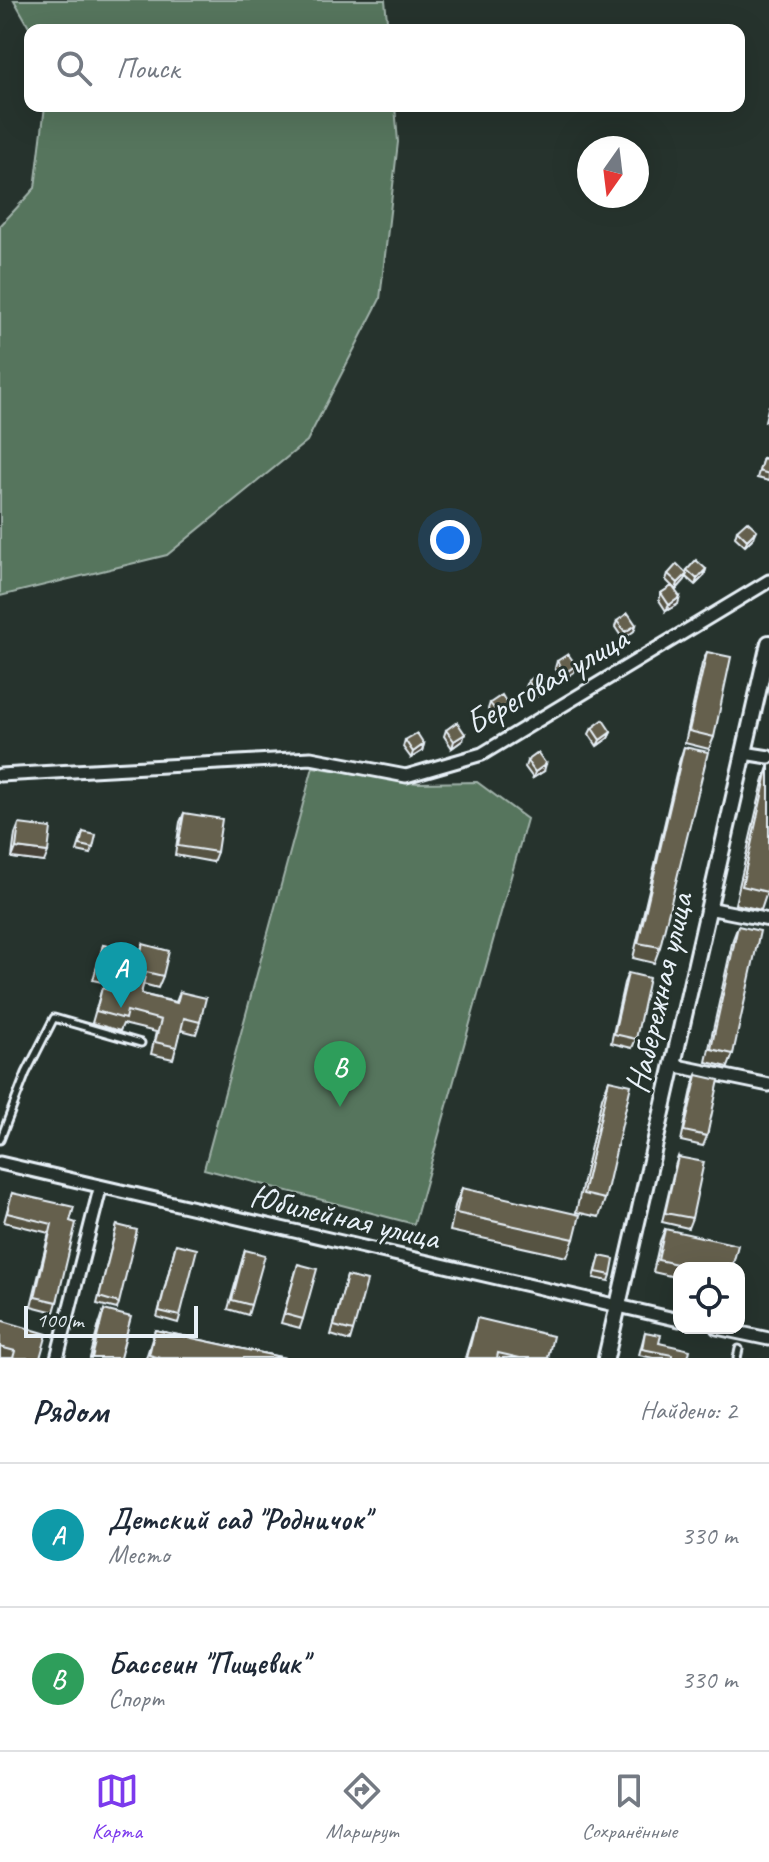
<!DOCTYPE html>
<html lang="ru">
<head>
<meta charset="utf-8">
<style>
  body { margin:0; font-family:Caveat,sans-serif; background:#f2f2f3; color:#1f2937 }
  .controls { position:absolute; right:24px; bottom:24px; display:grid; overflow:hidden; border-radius:16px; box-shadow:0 8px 32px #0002 }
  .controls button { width:72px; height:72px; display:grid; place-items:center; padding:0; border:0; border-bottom:2px solid #e0e1e3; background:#fff; color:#1f2937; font:40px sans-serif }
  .compass { position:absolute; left:577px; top:136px; width:72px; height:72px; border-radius:50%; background:#fff; box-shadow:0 8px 32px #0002; rotate:194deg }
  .scale { position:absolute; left:24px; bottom:20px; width:174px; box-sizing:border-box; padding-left:8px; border:4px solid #e8f1f8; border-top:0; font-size:22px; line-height:28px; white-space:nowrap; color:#e8f1f8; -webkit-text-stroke:6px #26332d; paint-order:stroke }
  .you { position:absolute; left:450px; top:540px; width:28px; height:28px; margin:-20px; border:6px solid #fff; border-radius:50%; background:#1a73e8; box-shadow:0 0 0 12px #1a73e833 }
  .badge { display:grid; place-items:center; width:52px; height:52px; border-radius:50%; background:#7c3aed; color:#fff; font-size:26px; font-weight:700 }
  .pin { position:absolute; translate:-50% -66px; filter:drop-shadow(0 2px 4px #0008) }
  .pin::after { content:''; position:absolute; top:42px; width:28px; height:24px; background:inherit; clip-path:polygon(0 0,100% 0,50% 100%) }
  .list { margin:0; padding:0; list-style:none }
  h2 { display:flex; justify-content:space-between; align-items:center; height:104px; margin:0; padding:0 32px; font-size:34px }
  h2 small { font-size:26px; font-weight:400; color:#747a83 }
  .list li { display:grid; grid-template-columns:52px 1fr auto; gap:24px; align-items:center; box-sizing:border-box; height:144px; padding:0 32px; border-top:2px solid #e0e1e3 }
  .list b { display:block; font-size:30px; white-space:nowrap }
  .list p { margin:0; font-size:26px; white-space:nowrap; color:#747a83 }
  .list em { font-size:26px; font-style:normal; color:#747a83 }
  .icon { flex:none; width:44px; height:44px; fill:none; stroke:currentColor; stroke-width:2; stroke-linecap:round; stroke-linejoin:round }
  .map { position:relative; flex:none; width:769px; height:1358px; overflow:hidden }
  .search { position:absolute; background:#fff; box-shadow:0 8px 32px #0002; left:24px; right:24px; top:24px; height:88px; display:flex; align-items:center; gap:20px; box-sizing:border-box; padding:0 28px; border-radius:16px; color:#747a83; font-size:30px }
  .sheet { height:392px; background:#fff }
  nav { display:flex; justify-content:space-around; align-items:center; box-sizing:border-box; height:112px; border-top:2px solid #e0e1e3; background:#fff; font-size:22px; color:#747a83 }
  nav a { display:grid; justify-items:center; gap:4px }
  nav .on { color:#7c3aed }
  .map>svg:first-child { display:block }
  .green { fill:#57745d; stroke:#a0b2aa; stroke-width:2 }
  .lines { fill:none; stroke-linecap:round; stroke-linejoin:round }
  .service-casing { stroke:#e8f1f8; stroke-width:11 }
  .minor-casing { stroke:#e8f1f8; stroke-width:17 }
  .tertiary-casing { stroke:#e8f1f8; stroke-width:20 }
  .service { stroke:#26332d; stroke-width:5 }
  .minor { stroke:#26332d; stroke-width:11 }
  .tertiary { stroke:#26332d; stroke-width:14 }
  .wall { fill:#575343; stroke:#e8f1f8; stroke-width:2 }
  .shaded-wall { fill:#474337; stroke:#e8f1f8; stroke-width:2 }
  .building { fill:#65604e; stroke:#e8f1f8; stroke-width:2 }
  .labels { text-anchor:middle; stroke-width:6; stroke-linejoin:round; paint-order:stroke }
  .street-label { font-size:34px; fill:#e8f1f8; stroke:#26332d }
</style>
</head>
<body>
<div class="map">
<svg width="769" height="1358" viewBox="0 0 769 1358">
  <rect width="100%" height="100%" fill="#26332d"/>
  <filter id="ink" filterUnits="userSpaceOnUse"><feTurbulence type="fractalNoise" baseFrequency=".0125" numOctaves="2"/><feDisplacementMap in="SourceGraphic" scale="16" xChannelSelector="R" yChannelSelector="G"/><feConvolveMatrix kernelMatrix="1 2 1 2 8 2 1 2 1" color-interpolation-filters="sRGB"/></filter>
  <g filter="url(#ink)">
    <path class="green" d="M14,0H385L388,30H31Z
      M45,106H395L398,142L380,299L307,441L167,555L0,596V226L35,188Z
      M313,767L417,783L477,782L527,819L414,1224L204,1169Z"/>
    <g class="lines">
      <defs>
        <path id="service" d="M0,1140L26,1073L54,1018L141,1043
          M737,1358L739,1349"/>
        <path id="minor" d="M744,753L769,757
          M0,775L311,758L406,776L482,754L769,581
          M708,908L769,920
          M672,1065L769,1085
          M0,1163L679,1320
          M717,1328L769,1339
          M57,1358L100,1189"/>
        <path id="tertiary" d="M606,1358L769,643"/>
      </defs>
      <use href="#service" class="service-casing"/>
      <use href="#minor" class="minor-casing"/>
      <use href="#tertiary" class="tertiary-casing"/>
      <use href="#service" class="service"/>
      <use href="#minor" class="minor"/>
      <use href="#tertiary" class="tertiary"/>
    </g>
    <path class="wall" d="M769,405V422L765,421Z
      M763,458L769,460V481L757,478Z
      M737,530L754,537L745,546L735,537Z
      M706,569L704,576L695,585L686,577L676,590L673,587L678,604L666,611L659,600L661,593L672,586L666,580L668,574L686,572L687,570Z
      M617,621L636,625L634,631L623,639L615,627Z
      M707,652L714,737L709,749L685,743L702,664Z
      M557,661L576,665L574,672L563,679L555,668Z
      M528,681L545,691L534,698L526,687Z
      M490,703L509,707L507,713L496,721L488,709Z
      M592,728L611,732L608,738L597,746L589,734Z
      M446,730L463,740L452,748L444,736Z
      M405,740L424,744L422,751L411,758L403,747Z
      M684,747L660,947L654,963L633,958L679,762Z
      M527,761L544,771L533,778L525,767Z
      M769,764L767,892L761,910L735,904L763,782Z
      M184,813L217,852L213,862L175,855L180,822Z
      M19,824L44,862L12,858L15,834Z
      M83,832L93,848L91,854L77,851Z
      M738,926L733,1054L728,1067L706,1062L733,939Z
      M143,944L163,976L158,988L143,984L141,994L176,1002L180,992L200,1022L196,1034L181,1030L173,1059L151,1054L156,1032L123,1024L120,1031L92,1023L102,988L117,992L119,986L93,980L103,945L139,954Z
      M628,973L636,1039L632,1048L611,1043L624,983Z
      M697,1075L707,1136L703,1146L681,1141L693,1085Z
      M609,1080L605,1199L599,1217L576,1212L602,1098Z
      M678,1157L692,1218L688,1228L662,1222L675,1166Z
      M462,1188L574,1239L567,1257L450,1231L455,1206Z
      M12,1193L70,1221L57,1302L54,1312L31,1306L49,1233L4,1222Z
      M117,1225L119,1303L117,1309L97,1304Z
      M665,1229L732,1268H679V1278L653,1272L660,1241Z
      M176,1244L180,1316L178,1323L157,1317Z
      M245,1250L251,1305L248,1315L228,1309Z
      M600,1256L611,1275L609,1281L594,1278Z
      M298,1264L303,1319L300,1328L281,1323Z
      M347,1276L353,1331L350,1341L331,1335Z
      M104,1310L120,1358H90L98,1328Z
      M477,1318L548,1358H465Z
      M0,1320L40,1358H0Z
      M155,1330L285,1358H146Z
      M645,1332L659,1343L688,1358H653L639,1355Z"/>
    <path class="shaded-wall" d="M757,530L754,537L745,546L747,540Z
      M706,569L704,576L695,585L697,579Z
      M687,574L685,580L676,590L678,583Z
      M680,597L678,604L666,611L669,605Z
      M636,625L634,631L623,639L625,632Z
      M576,665L574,672L563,679L565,673Z
      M547,685L545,691L534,698L536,692Z
      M509,707L507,713L496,721L498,714Z
      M611,732L608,738L597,746L600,740Z
      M465,734L463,740L452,748L454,741Z
      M424,744L422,751L411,758L413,752Z
      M546,764L544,771L533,778L535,772Z
      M16,848L48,852L44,862L12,858Z"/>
    <path class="building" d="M763,458L769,460V474L759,471Z
      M747,521L757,530L747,540L737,530Z
      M696,560L706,569L697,579L687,570Z
      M677,564L687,574L678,583L668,574Z
      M672,586L680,597L669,605L661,593Z
      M628,613L636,625L625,632L617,621Z
      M707,652L731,657L714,737L689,731Z
      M568,654L576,665L565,673L557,661Z
      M540,673L547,685L536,692L528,681Z
      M502,695L509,707L498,714L490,703Z
      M603,720L611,732L600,740L592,728Z
      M457,722L465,734L454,741L446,730Z
      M417,733L424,744L413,752L405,740Z
      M684,747L708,752L660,947L638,943Z
      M538,753L546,764L535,772L527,761Z
      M769,764V884L767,892L742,886Z
      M184,813L222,819L217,852L178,846Z
      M19,824L51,828L48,852L16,848Z
      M83,832L96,835L93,848L80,845Z
      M738,926L760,931L733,1054L711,1049Z
      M143,944L169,951L163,976L146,972L141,994L177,1003L180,992L206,998L200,1022L184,1018L177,1047L155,1042L161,1020L127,1011L125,1019L96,1011L102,988L119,993L123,974L98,968L103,945L140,954Z
      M628,973L649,978L636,1039L614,1034Z
      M697,1075L719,1080L707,1136L684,1131Z
      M609,1080L631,1085L605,1199L583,1194Z
      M678,1157L704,1162L692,1218L665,1213Z
      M462,1188L580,1215L574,1239L456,1213Z
      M12,1193L74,1207L70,1221L76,1223L57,1302L35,1297L52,1224L7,1213Z
      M117,1225L137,1230L119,1303L99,1297Z
      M665,1229L738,1245L732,1268H696L658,1260Z
      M176,1244L197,1249L180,1316L159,1311Z
      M245,1250L265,1255L251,1305L232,1300Z
      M600,1256L614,1259L611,1275L596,1272Z
      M298,1264L317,1269L303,1319L284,1314Z
      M347,1276L367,1281L353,1331L334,1326Z
      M104,1310L131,1317L120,1358H92Z
      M477,1318L553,1336L548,1358H520L498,1353L497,1358H467Z
      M0,1320L47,1334L40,1358H13L15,1351L0,1347Z
      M155,1330L285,1358H161L149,1355Z
      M645,1332L661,1335L659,1343L690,1350L688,1358H672V1355L642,1349Z"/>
  </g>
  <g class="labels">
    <g class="street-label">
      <text transform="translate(546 680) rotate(-30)" y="12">Береговая улица</text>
      <text transform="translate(658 993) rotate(-77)" y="12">Набережная улица</text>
      <text transform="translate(345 1216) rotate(13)" y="12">Юбилейная улица</text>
    </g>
  </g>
</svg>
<div class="controls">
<button><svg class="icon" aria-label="locate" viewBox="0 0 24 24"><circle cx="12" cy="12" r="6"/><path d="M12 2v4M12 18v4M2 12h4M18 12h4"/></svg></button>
</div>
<svg class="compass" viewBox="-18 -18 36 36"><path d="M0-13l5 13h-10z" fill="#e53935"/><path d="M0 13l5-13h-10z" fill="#747a83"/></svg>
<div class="scale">100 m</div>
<div class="you"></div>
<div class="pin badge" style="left:121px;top:1008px;background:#0f9aa8">A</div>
<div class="pin badge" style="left:340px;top:1107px;background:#2e9e5b">B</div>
<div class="search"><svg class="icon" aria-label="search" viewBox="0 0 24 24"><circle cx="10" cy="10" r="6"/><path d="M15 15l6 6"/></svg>Поиск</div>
</div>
<section class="sheet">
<h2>Рядом<small>Найдено: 2</small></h2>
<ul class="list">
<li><span class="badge" style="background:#0f9aa8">A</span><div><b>Детский сад &quot;Родничок&quot;</b><p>Место</p></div><em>330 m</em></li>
<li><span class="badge" style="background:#2e9e5b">B</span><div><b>Бассеин &quot;Пищевик&quot;</b><p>Спорт</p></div><em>330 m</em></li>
</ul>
</section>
<nav>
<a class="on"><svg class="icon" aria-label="map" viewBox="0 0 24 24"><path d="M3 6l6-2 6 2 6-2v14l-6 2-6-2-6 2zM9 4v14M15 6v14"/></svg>Карта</a>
<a><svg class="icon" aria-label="directions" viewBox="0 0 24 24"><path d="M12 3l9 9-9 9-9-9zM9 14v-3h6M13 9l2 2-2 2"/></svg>Маршрут</a>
<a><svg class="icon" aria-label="saved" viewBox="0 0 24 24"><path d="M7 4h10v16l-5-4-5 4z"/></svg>Сохранённые</a>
</nav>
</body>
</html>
